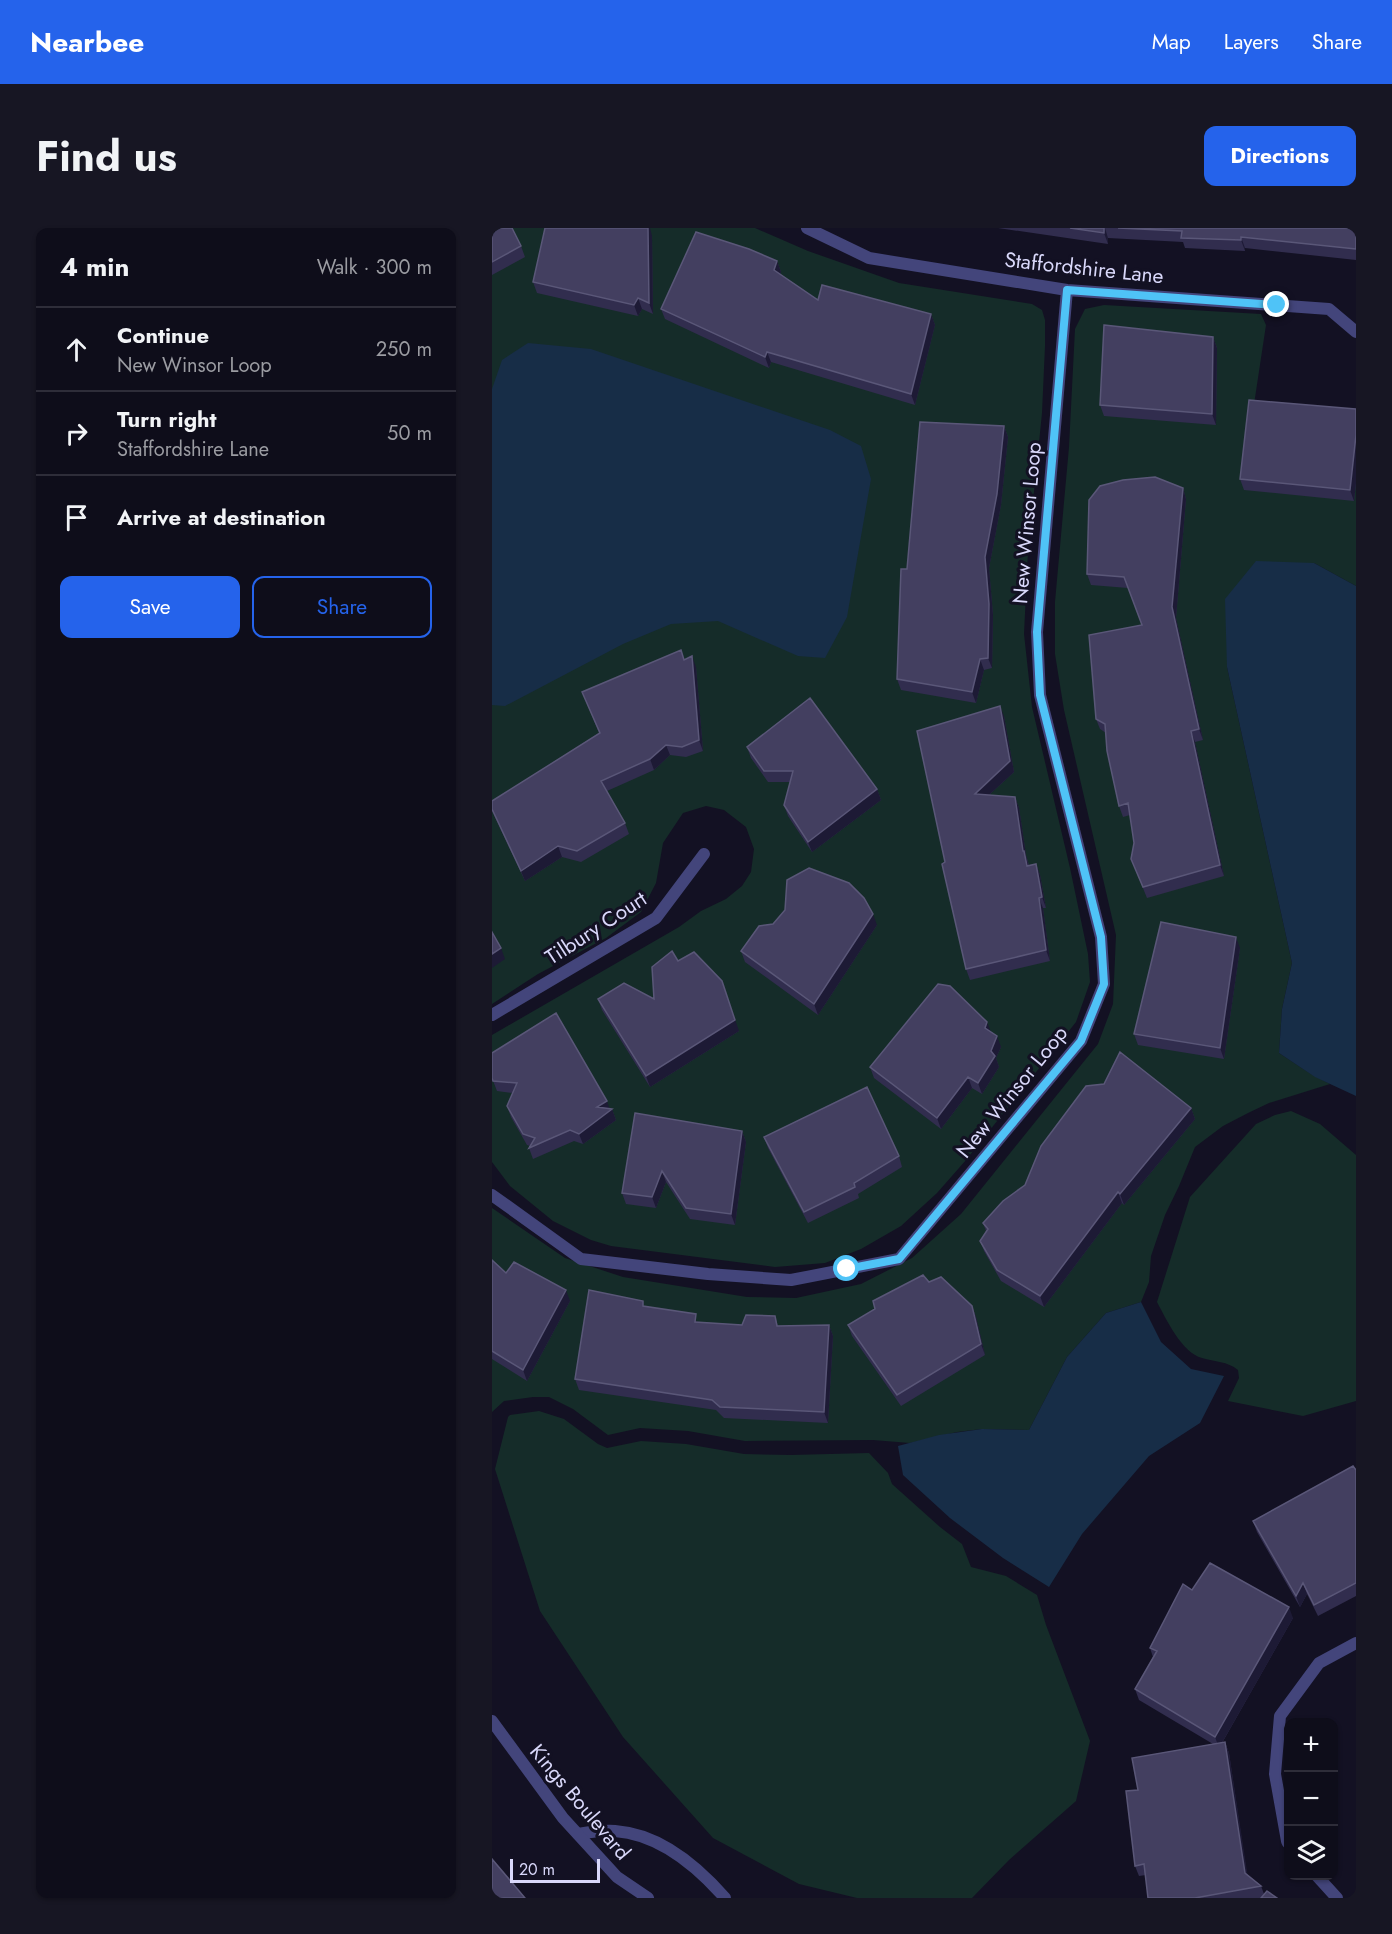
<!DOCTYPE html>
<html lang="en">
<head>
<meta charset="utf-8">
<style>
  body { margin:0; font-family:Jost,sans-serif; background:#171623; color:#f1f3f6 }
  .controls { position:absolute; right:18px; bottom:18px; display:grid; overflow:hidden; border-radius:12px; box-shadow:0 2px 4px #0004 }
  .controls button { width:54px; height:54px; display:grid; place-items:center; padding:0; border:0; border-bottom:2px solid #2e2d39; background:#0e0d1a; color:#f1f3f6; font:30px sans-serif }
  .scale { position:absolute; left:18px; bottom:15px; width:90px; box-sizing:border-box; padding-left:6px; border:3px solid #d9d8fa; border-top:0; font-size:16px; line-height:21px; white-space:nowrap; color:#d9d8fa; -webkit-text-stroke:4px #131123; paint-order:stroke }
  .stop { position:absolute; width:18px; height:18px; margin:-14px; border:4px solid #4fc3f7; border-radius:50%; background:#fff }
  .stop.end { background:#4fc3f7; border-color:#fff; box-shadow:0 2px 6px #0008 }
  .list { margin:0; padding:0; list-style:none }
  h2 { display:flex; justify-content:space-between; align-items:center; height:78px; margin:0; padding:0 24px; font-size:26px }
  h2 small { font-size:20px; font-weight:400; color:#9b9ca2 }
  .list li { display:grid; grid-template-columns:39px 1fr auto; gap:18px; align-items:center; box-sizing:border-box; height:84px; padding:0 24px; border-top:2px solid #2e2d39 }
  .list b { display:block; font-size:22px; white-space:nowrap }
  .list p { margin:0; font-size:20px; white-space:nowrap; color:#9b9ca2 }
  .list em { font-size:20px; font-style:normal; color:#9b9ca2 }
  .actions { display:flex; gap:12px; padding:18px 24px }
  .actions a { flex:1; padding:14px 0; border:2px solid #2563eb; border-radius:12px; text-align:center; font-size:21px; color:#2563eb }
  .actions .main { background:#2563eb; color:#fff }
  .icon { flex:none; width:33px; height:33px; fill:none; stroke:currentColor; stroke-width:2; stroke-linecap:round; stroke-linejoin:round }
  .map { position:relative; flex:none; width:864px; height:1670px; overflow:hidden; border-radius:12px }
  header { display:flex; align-items:center; gap:36px; box-sizing:border-box; height:84px; padding:0 30px; background:#2563eb; color:#fff }
  header strong { font-size:28px }
  nav { display:flex; gap:33px; margin-inline-start:auto; font-size:21px }
  .intro { display:flex; align-items:center; justify-content:space-between; box-sizing:border-box; height:144px; padding:0 36px }
  h1 { margin:0; font-size:42px }
  .button { padding:15px 27px; border-radius:12px; background:#2563eb; color:#fff; font-size:21px; font-weight:700 }
  main { display:flex; gap:36px; padding:0 36px }
  aside { flex:1; background:#0e0d1a; border-radius:12px; box-shadow:0 2px 4px #0004 }
  .map>svg:first-child { display:block }
  .green { fill:#152c29 }
  .water { fill:#172d47 }
  .lines { fill:none; stroke-linecap:round; stroke-linejoin:round }
  .service { stroke:#43457b; stroke-width:12 }
  .minor { stroke:#43457b; stroke-width:12 }
  .wall { fill:#312d4e }
  .shaded-wall { fill:#1d1a35 }
  .building { fill:#433f60; stroke:#5a5778; stroke-width:1.5 }
  .route { stroke:#4fc3f7; stroke-width:8 }
  .labels { text-anchor:middle; stroke-width:6; stroke-linejoin:round; paint-order:stroke }
  .street-label { font-size:21px; fill:#d9d8fa; stroke:#131123 }
</style>
</head>
<body>
<header>
<strong>Nearbee</strong>
<nav><a>Map</a><a>Layers</a><a>Share</a></nav>
</header>
<div class="intro"><h1>Find us</h1><a class="button">Directions</a></div>
<main>
<aside>
<h2>4 min<small>Walk · 300 m</small></h2>
<ul class="list">
<li><svg class="icon" aria-label="ahead" viewBox="0 0 24 24"><path d="M12 20V5M6 11l6-6 6 6"/></svg><div><b>Continue</b><p>New Winsor Loop</p></div><em>250 m</em></li>
<li><svg class="icon" aria-label="right" viewBox="0 0 24 24"><path d="M7 20v-9h11M14 6l5 5-5 5"/></svg><div><b>Turn right</b><p>Staffordshire Lane</p></div><em>50 m</em></li>
<li><svg class="icon" aria-label="arrive" viewBox="0 0 24 24"><path d="M6 21V4h12l-3 4 3 4H6"/></svg><div><b>Arrive at destination</b></div></li>
</ul>
<div class="actions"><a class="main">Save</a><a>Share</a></div>
</aside>
<div class="map">
<svg width="864" height="1670" viewBox="0 0 864 1670">
  <rect width="100%" height="100%" fill="#131123"/>
  <path class="green" d="M0,0H263L316,23L407,55L540,76L550,82L553,92V118L550,185L536,323L532,406L540,479L578,640L596,726L598,754L584,794L474,932L445,965L409,998L369,1021L333,1035L283,1039L119,1018L99,1012L61,993L18,958L0,934V807L187,699L209,683L234,671L250,658L259,644L262,621L254,599L232,582L214,578L191,585L171,615L164,655L149,684L114,710L46,746L0,776Z
    M612,77L769,86L774,97L761,183L864,255V358L822,335L735,439L800,735L790,781L787,825L819,846L838,856L777,875L756,885L731,898L703,919L687,958L673,987L659,1028L657,1054L649,1074L614,1085L575,1129L537,1202L490,1201L465,1204L418,1215L381,1212L253,1213L196,1203L148,1200L116,1207L81,1181L57,1169H41L12,1173L0,1184V980L73,1030L131,1049L255,1069L304,1070L369,1056L420,1030L469,986L606,816L621,776L624,707L572,482L563,426V374L577,219L583,101L593,81Z
    M799,883L828,896L864,927V1173L811,1188L736,1173L747,1150L746,1142C735,1133 723,1134 710,1130C690,1125 674,1091 665,1074L698,969L764,896L783,887Z
    M47,1183L72,1191L106,1216L115,1220L149,1213L194,1216L252,1226L299,1227L377,1225L396,1245L400,1256L448,1299L470,1316L479,1339L514,1348L545,1367L554,1397L598,1513L584,1573L517,1632L480,1670H365L307,1656L221,1610L131,1509L48,1383L3,1241L16,1189L18,1187Z"/>
  <path class="water" d="M36,115L99,121L338,202L369,218L379,251L355,389L333,430L306,428L226,393L179,396L131,416L13,478L0,477V161L10,132Z
    M764,333L822,335L864,358V868L823,849L787,825L790,781L800,735L735,439L733,371Z
    M649,1074L669,1114L699,1141L732,1148L708,1195L657,1228L590,1306L557,1359L511,1330L458,1290L411,1247L406,1218L447,1207L490,1201L537,1202L575,1129L614,1085Z"/>
  <g class="lines">
    <path class="service" d="M86,1606C98,1604 111,1602 123,1603C167,1606 205,1638 233,1670"/>
    <path class="minor" d="M315,0L377,30L575,62L837,81L864,104
      M0,787L164,690L212,626
      M0,967L89,1031L216,1046L299,1052L407,1031L589,813L612,756L609,709L548,467L545,404L575,62
      M0,1493L71,1590L125,1649L156,1670
      M796,1615L795,1613L783,1546L788,1488L827,1435L864,1415
      M825,1648L845,1670"/>
  </g>
  <path class="wall" d="M0,0L29,18L33,29L0,47Z
    M506,0H864V32L753,20V23L693,20L691,14L616,10V16Z
    M160,8L161,86L150,81L146,88L45,65L41,54Z
    M285,33L289,44L288,46L326,72L439,86L443,97L423,177L279,134L277,140L173,91L169,81Z
    M721,109L725,120L724,197L612,188L608,177Z
    M864,181V255L862,273L752,262L748,251Z
    M512,198L516,209L509,277L497,340L501,387L500,440L492,442L484,475L409,462L405,451L415,341Z
    M691,260L694,271L684,390L711,512L703,514L732,648L655,670L639,631L642,615L638,587L631,589L627,578L614,505L608,501L604,491L650,397L636,360L599,357L595,346Z
    M193,431L204,439L211,523L194,529L178,527L162,542L115,563L133,595L137,606L89,634L70,629L33,653L0,583V573L107,505L90,464Z
    M512,488L522,544L497,567L523,569L527,580L534,627L537,637L544,636L548,647L554,680H551L558,733L478,752L474,741L453,634Z
    M255,519L385,561L389,572L320,624L296,588L292,577L298,554H276L259,530Z
    M281,696L385,697L326,787L253,734L249,723Z
    M748,720L732,831L646,817L642,806Z
    M186,733L247,803L158,859L110,782L106,771H162Z
    M499,804L509,819L504,830L507,839L490,866L480,860L449,901L382,850L378,839Z
    M0,825L120,881L124,892L91,916L82,913L41,931L37,920L38,918L35,917L19,889L15,878L21,865L5,863L0,850Z
    M699,880L703,891L632,977L630,975L552,1079L509,1053L492,1023L488,1013L494,1003L491,995Z
    M250,903L254,914L243,997L198,991L174,954L164,980L134,976L130,965Z
    M272,909L407,928L410,939L366,966L367,970L316,995L276,920Z
    M0,1032L14,1045L78,1073L35,1153L0,1131Z
    M437,1054L480,1078L484,1089L493,1127L409,1178L360,1108L356,1097Z
    M154,1079L207,1094L250,1097L283,1088L286,1098L337,1097L341,1108L336,1195L232,1190L224,1182L87,1162L83,1151Z
    M864,1242V1368L826,1388L815,1366L808,1379L765,1304L761,1293Z
    M700,1362L801,1390L730,1515L733,1514L737,1525L755,1647L769,1658L772,1666L785,1670H656L654,1647L647,1648L643,1638L646,1562L721,1516L647,1472L643,1461L661,1429L658,1420Z"/>
  <path class="shaded-wall" d="M156,0H158L160,8L161,86L157,75Z
    M613,0L616,10V16L612,5Z
    M749,9L753,20V23L749,12Z
    M285,33L289,44L286,53L282,42Z
    M146,70L150,81L146,88L142,77Z
    M439,86L443,97L423,177L419,166Z
    M721,109L725,120L724,197L720,186Z
    M275,124L279,134L277,140L273,129Z
    M512,198L516,209L509,277L497,340L501,387L500,440L496,430L493,329Z
    M864,207V255L862,273L858,262Z
    M691,260L694,271L684,390L711,512L707,501L680,379Z
    M200,428L204,439L211,523L207,512Z
    M488,431L492,442L484,475L480,464Z
    M508,478L512,488L522,544L486,577L483,566Z
    M699,503L703,514L732,648L728,637Z
    M174,517L178,527L162,542L158,531Z
    M385,561L389,572L320,624L316,614Z
    M523,569L527,580L534,627L539,649L531,623Z
    M66,618L70,629L33,653L29,643Z
    M544,636L548,647L554,680L550,669Z
    M547,670L551,680L558,733L554,722Z
    M381,686L385,697L326,787L322,776Z
    M744,709L748,720L732,831L728,820Z
    M9,720L13,731L0,740V726Z
    M230,753L247,803L158,859L154,848Z
    M495,794L499,804L493,800Z
    M505,808L509,819L504,830L507,839L490,866L486,855Z
    M476,849L480,860L449,901L445,890Z
    M115,873L118,882L120,881L124,892L91,916L87,906L105,879Z
    M699,880L703,891L632,977L628,966Z
    M250,903L254,914L243,997L239,986Z
    M170,943L174,954L164,980L160,969Z
    M626,964L630,975L552,1079L548,1068Z
    M74,1062L78,1073L35,1153L31,1142Z
    M480,1078L484,1089L493,1127L489,1116Z
    M337,1097L341,1108L336,1195L332,1184Z
    M811,1355L815,1366L808,1379L804,1368Z
    M797,1379L801,1390L727,1520L723,1509Z
    M733,1514L737,1525L757,1656L753,1645Z"/>
  <path class="building" d="M0,0H20L29,18L0,34Z
    M53,0H156L157,75L146,70L142,77L41,54Z
    M578,0H612V5Z
    M626,0H864V21L749,9V12L689,10L690,3Z
    M204,4L257,21L285,33L282,42L326,72L330,57L439,86L419,166L275,124L273,129L169,81Z
    M612,97L721,109L720,186L608,177Z
    M757,172L864,181V207L858,262L748,251Z
    M428,194L512,198L505,266L493,329L497,376L496,430L488,431L480,464L405,451L409,341H415Z
    M663,249L691,260L680,379L707,501L699,503L728,637L651,659L639,631L642,615L636,575L627,578L615,523L613,496L604,491L597,407L650,397L632,349L595,346L597,272L608,258L631,252Z
    M189,422L192,432L200,428L207,512L190,519L174,517L158,531L109,553L133,595L85,623L66,618L29,643L0,581V573L108,505L90,464Z
    M318,470L385,561L316,614L292,577L301,543H272L255,519Z
    M508,478L518,533L483,566L523,569L531,623H532L535,638L544,636L550,669L547,670L554,722L474,741L450,636L453,634L425,503Z
    M317,640L357,655L372,670L381,686L322,776L249,723L267,698L281,696L293,682L295,652Z
    M669,694L744,709L728,820L642,806Z
    M0,704L9,720L0,726Z
    M180,723L186,733L202,724L230,753L243,792L154,848L106,771L132,755L162,771L160,739Z
    M446,756L458,758L495,794L493,800L505,808L499,823L503,828L486,855L476,849L445,890L378,839Z
    M64,785L115,873L105,879L120,881L87,906L78,902L37,920L43,910L31,906L15,878L25,855L1,853L0,850V825Z
    M628,824L699,880L628,966L626,964L548,1068L505,1042L488,1013L496,1001L491,995L511,973L533,957L549,918L594,858L612,856Z
    M375,859L407,928L362,955L363,959L312,984L272,909Z
    M143,885L250,903L239,986L194,980L170,943L160,969L130,965Z
    M0,1032L14,1045L22,1034L74,1062L31,1142L0,1123Z
    M431,1047L437,1054L449,1049L480,1078L489,1116L405,1167L356,1097L383,1081L381,1073Z
    M97,1062L151,1073V1078L204,1086L203,1094L250,1097L254,1087L283,1088L285,1098L337,1097L332,1184L228,1179L220,1172L83,1151Z
    M861,1238L864,1242V1355L822,1377L811,1355L804,1368L761,1293Z
    M718,1335L797,1379L723,1509L643,1461L665,1423L658,1420L691,1356L700,1362Z
    M733,1514L753,1645L769,1658L703,1670H656L652,1636L643,1638L634,1563L646,1562L640,1530Z
    M0,1631L33,1670H0Z
    M775,1663L785,1670H769Z"/>
  <g class="lines">
    <path class="route" d="M355,1041L407,1031L589,813L612,756L609,709L548,467L545,404L575,62L785,77"/>
  </g>
  <g class="labels">
    <g class="street-label">
      <text transform="translate(592 40) rotate(6)" y="7">Staffordshire Lane</text>
      <text transform="translate(535 295) rotate(-85)" y="7">New Winsor Loop</text>
      <text transform="translate(104 700) rotate(-33)" y="7">Tilbury Court</text>
      <text transform="translate(520 864) rotate(-51)" y="7">New Winsor Loop</text>
      <text transform="translate(88 1574) rotate(50)" y="7">Kings Boulevard</text>
    </g>
  </g>
</svg>
<div class="controls">
<button>+</button>
<button>−</button>
<button><svg class="icon" aria-label="layers" viewBox="0 0 24 24"><path d="M12 4l9 5-9 5-9-5zM3 14l9 5 9-5"/></svg></button>
</div>
<div class="scale">20 m</div>
<div class="stop" style="left:355px;top:1041px"></div>
<div class="stop end" style="left:785px;top:77px"></div>
</div>
</main>
</body>
</html>
